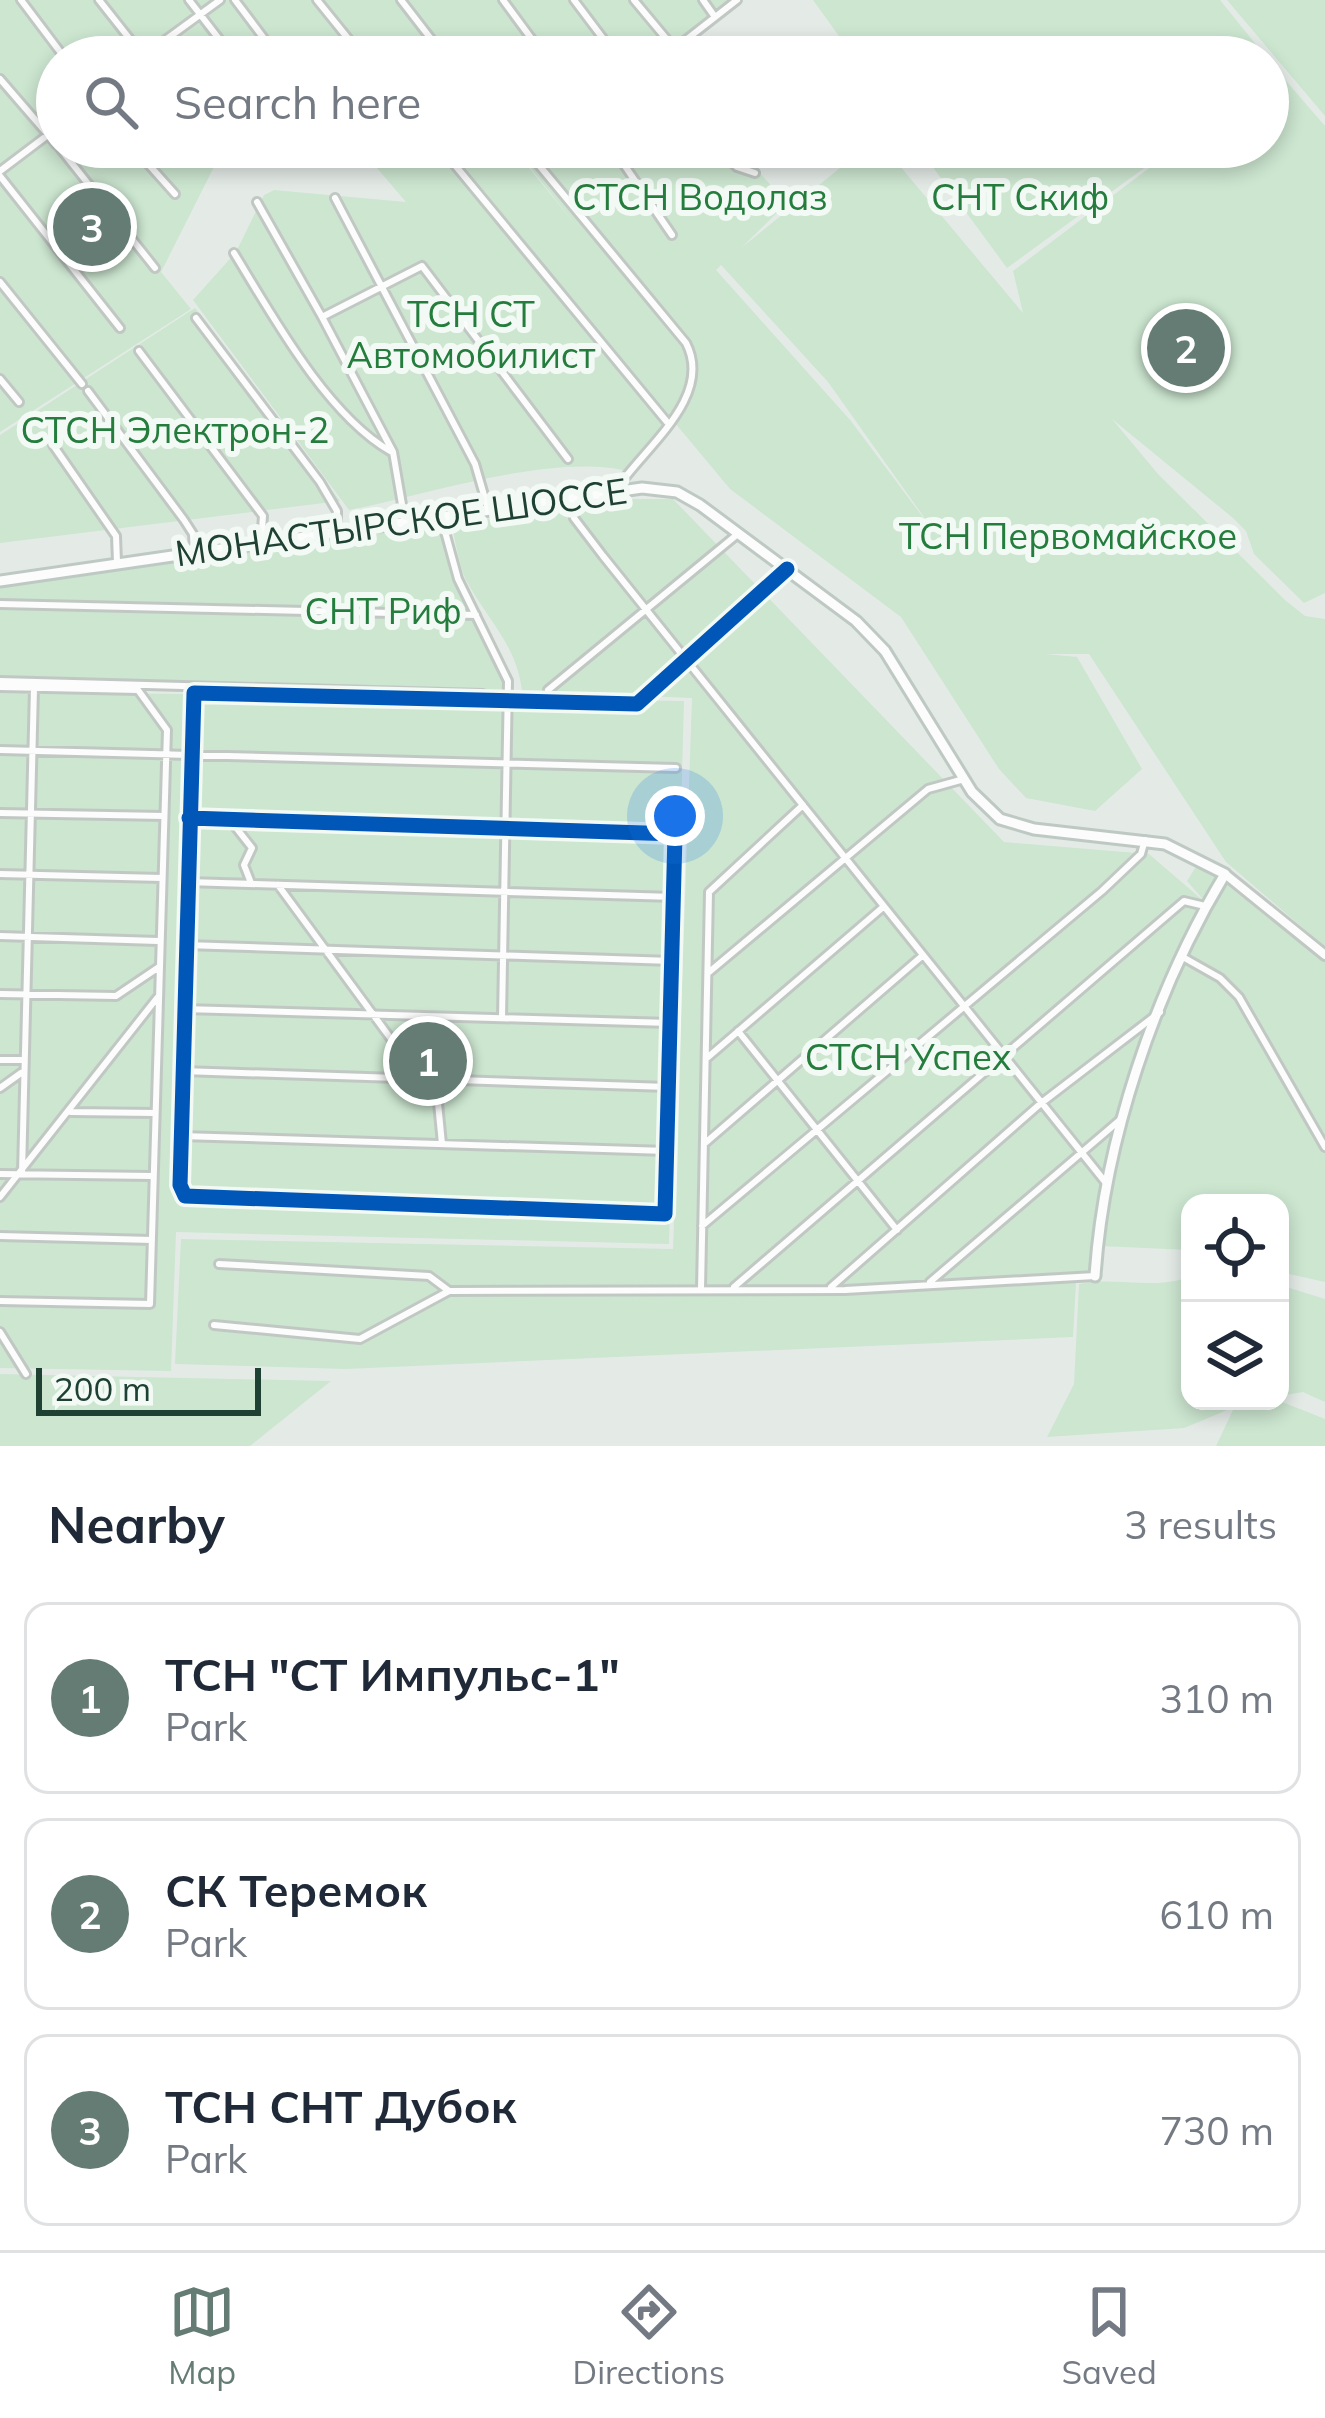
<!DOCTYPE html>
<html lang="en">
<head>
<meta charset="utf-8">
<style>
  body { margin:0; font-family:Mulish,sans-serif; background:#f2f2f3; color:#1f2937 }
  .controls { position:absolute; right:36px; bottom:36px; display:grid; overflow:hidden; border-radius:24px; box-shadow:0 6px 18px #0003 }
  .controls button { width:108px; height:108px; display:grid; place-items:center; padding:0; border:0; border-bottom:3px solid #e0e1e3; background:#fff; color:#1f2937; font:60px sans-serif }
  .scale { position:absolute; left:36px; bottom:30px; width:225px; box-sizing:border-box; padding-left:12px; border:6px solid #1f4134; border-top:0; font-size:33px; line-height:42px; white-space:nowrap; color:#1f4134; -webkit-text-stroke:9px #f3faf5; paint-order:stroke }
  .you { position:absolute; left:675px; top:816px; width:42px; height:42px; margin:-30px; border:9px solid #fff; border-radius:50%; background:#1a73e8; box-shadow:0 0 0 18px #1a73e833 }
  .badge { display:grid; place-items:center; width:78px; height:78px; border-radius:50%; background:#647c73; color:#fff; font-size:39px; font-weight:700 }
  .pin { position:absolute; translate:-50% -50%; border:6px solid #fff; box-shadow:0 3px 12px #0006 }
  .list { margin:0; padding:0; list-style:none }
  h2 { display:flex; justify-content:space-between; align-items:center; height:156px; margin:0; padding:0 48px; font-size:51px }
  h2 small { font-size:39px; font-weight:400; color:#747a83 }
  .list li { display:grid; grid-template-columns:78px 1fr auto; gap:36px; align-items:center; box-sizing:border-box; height:192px; margin:0 24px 24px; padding:0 24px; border:3px solid #e0e1e3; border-radius:24px }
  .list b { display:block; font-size:45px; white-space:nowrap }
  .list p { margin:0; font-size:39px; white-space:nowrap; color:#747a83 }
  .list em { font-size:39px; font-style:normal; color:#747a83 }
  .icon { flex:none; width:66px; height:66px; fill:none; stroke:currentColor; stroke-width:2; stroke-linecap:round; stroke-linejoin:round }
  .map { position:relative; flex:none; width:1325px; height:1446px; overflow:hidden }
  .search { position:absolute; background:#fff; box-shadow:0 6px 18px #0003; left:36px; right:36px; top:36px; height:132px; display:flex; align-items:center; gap:30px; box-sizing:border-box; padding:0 42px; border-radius:66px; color:#747a83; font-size:45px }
  .sheet { height:804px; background:#fff }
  nav { display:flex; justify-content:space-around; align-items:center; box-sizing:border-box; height:168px; border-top:3px solid #e0e1e3; background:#fff; font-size:33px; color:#747a83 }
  nav a { display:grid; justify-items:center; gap:6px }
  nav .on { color:#647c73 }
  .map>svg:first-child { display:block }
  .green { fill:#cce6d0; fill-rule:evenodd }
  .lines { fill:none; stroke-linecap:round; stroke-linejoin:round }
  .minor-casing { stroke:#c1c8c4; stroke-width:12 }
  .tertiary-casing { stroke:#c1c8c4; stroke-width:14 }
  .secondary-casing { stroke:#bfc9c4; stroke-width:15 }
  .minor { stroke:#fbfcfb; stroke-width:6 }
  .tertiary { stroke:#fbfcfb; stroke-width:8 }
  .secondary { stroke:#fbfcfb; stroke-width:9 }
  .cycleway-casing { stroke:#f3faf5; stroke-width:22 }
  .cycleway { stroke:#0057b8; stroke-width:15 }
  .labels { text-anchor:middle; stroke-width:12; stroke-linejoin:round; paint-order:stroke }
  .park-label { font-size:36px; fill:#247d3d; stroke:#f3faf5 }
  .street-label { font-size:36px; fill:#1f4134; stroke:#f3faf5 }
</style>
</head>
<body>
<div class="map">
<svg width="1325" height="1446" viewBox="0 0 1325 1446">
  <rect width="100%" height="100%" fill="#e4ebe7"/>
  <path class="green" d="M0,0H232L275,56L57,57V147H224L161,272L191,309L0,432Z
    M239,0H731L658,57H551L516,12L548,57H282Z
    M813,0H1220L1266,57H854Z
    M1227,0H1325V116Z
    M1281,75L1325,126V593L1304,603L1254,554L1246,531L1233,518L1112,419L1158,474L1285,600L1305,616L1325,619V947L1226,862L1089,654H1045L1077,657L1142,769L1095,811L1026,798L999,769L901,617L730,489L675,423L631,472C556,451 428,495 349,510L193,300L236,252L264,195L274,190L406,202L359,147H512L579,229L514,147H723L739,165L756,169L787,203L741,248L866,147H884L1023,313L1013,271L1177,147H1268V84ZM721,265L828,382L943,544L851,421L716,270Z
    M918,147H1173L1007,268Z
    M195,308L340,501L0,543V435Z
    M623,499H673L1004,842L1149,854L1206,903L1187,881L1197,865L1219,872L1325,958V1282L1280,1272V1203H1190V1250L1100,1246L1092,1274L1076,1283L1073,1337L346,1369L175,1364L181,1239L673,1249L692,698L522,691C517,645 486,618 466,580C458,563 456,541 451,524Z
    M437,520L508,677V699L684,701L669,1244L176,1232L171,1371L0,1368V692L458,697L0,683V588Z
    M1190,1276V1401H1249L1184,1428L1047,1437L1074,1384L1079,1284C1114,1276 1158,1291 1190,1276Z
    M1280,1285L1325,1299V1402L1303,1392L1280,1396Z
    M0,1374L331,1381L250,1446H0Z
    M1257,1401H1280L1325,1419V1446H1216L1233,1410Z"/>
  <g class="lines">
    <defs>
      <path id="minor" d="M21,0L64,57
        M99,0L144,57
        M189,0L233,57
        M235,0L278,57
        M317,0L363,57
        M401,0L445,57
        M503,0L545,57
        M574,0L617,57
        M634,0L674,48
        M703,0L715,17
        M142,57L220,0
        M421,57L434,45
        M664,57L737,0
        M0,79L57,145
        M59,147L155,268
        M133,147L175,194
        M440,147L667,422
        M524,147L686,343C712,393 654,440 624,479
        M612,147L672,235
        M715,147L737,167L755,173
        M0,171L57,128
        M0,176L120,328
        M335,198L475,464L488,509
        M257,202L322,317
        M234,253C272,315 326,414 390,451
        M0,282L82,384
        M196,318L320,482L337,511V531
        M139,351L263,516L261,542
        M0,379L19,402
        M88,391L184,520L193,534L194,552
        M53,445L116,536L117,562
        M570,498L574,518L603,556L1106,1183
        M441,517L458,579L508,681L502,1018
        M405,522L393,452L322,317L422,266L568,459
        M0,604L476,615
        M0,681L483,694L488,701
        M0,687L138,690L167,730L150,1304L0,1301
        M548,690L739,533
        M0,750L676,768
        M0,813L164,816
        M189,818L675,834L665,1214L185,1196L180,1185L194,693L637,704L787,569
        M230,820L252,848L244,865L251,883
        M0,874L162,878
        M187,882L674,897
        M278,885L438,1103L442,1144
        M0,936L158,941
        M185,945L672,961
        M1181,956L1220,978L1239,997L1325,1147
        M708,973L928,789L964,779
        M0,994L116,996L159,967
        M183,1009L670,1023
        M738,1031L897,1230
        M707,1058L882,908
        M0,1060H23
        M182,1071L668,1087
        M0,1088L21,1073
        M71,1112L155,1113
        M181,1136L667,1151
        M704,1144L922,956
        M22,1173L34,688
        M0,1174L152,1176
        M0,1197L157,998
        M702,1226L1102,891L1141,854L1145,840
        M0,1236L152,1240
        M219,1264L429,1276L449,1291
        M930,1282L1121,1119
        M734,1287L1184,901L1205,906
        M831,1287L1040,1104L1160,1012
        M701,1288L709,892L803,805
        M214,1325L360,1339L449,1291L845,1290L1095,1276
        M0,1332L26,1374"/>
      <path id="tertiary" d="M1225,874L1325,955"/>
      <path id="secondary" d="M0,581L642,488L677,492L700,505L856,621L885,651L972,792L1000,819L1034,829L1165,844L1225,874C1155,990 1104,1141 1095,1276"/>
    </defs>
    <use href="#minor" class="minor-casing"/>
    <use href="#tertiary" class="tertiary-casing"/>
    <use href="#secondary" class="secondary-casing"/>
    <use href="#minor" class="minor"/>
    <use href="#tertiary" class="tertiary"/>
    <use href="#secondary" class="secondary"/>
    <defs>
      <path id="cycleway" d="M189,818L675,834L665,1214L185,1196L180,1185L194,693L637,704L787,569"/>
    </defs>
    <use href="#cycleway" class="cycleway-casing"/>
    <use href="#cycleway" class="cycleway"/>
  </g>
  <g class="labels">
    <g class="park-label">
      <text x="700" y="210">СТСН Водолаз</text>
      <text x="1020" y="210">СНТ Скиф</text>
      <text x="471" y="327">ТСН СТ<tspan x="471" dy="41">Автомобилист</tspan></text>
      <text x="175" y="443">СТСН Электрон-2</text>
      <text x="1068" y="549">ТСН Первомайское</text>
      <text x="383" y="624">СНТ Риф</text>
      <text x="908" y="1070">СТСН Успех</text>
    </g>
    <g class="street-label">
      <text transform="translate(401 522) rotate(-8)" y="13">МОНАСТЫРСКОЕ ШОССЕ</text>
    </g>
  </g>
</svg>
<div class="controls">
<button><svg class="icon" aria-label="locate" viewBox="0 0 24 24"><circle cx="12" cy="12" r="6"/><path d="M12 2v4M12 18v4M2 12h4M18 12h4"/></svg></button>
<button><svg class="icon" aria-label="layers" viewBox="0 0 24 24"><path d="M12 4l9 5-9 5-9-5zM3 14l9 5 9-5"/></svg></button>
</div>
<div class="scale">200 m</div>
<div class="you"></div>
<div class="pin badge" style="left:428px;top:1061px">1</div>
<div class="pin badge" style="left:1186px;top:348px">2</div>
<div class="pin badge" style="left:92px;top:227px">3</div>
<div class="search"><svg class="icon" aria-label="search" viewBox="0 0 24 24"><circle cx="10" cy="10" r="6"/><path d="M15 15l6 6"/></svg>Search here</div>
</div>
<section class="sheet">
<h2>Nearby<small>3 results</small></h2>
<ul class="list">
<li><span class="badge">1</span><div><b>ТСН &quot;СТ Импульс-1&quot;</b><p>Park</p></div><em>310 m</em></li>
<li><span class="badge">2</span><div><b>СК Теремок</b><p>Park</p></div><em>610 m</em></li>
<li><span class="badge">3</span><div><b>ТСН СНТ Дубок</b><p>Park</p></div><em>730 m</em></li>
</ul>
</section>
<nav>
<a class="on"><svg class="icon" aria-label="map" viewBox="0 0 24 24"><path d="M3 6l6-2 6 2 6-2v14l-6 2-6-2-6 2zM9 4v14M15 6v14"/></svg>Map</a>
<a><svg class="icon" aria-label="directions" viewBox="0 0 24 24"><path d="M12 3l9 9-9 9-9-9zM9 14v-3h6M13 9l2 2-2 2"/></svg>Directions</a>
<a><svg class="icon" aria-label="saved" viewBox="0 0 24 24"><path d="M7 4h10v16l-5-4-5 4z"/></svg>Saved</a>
</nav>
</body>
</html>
